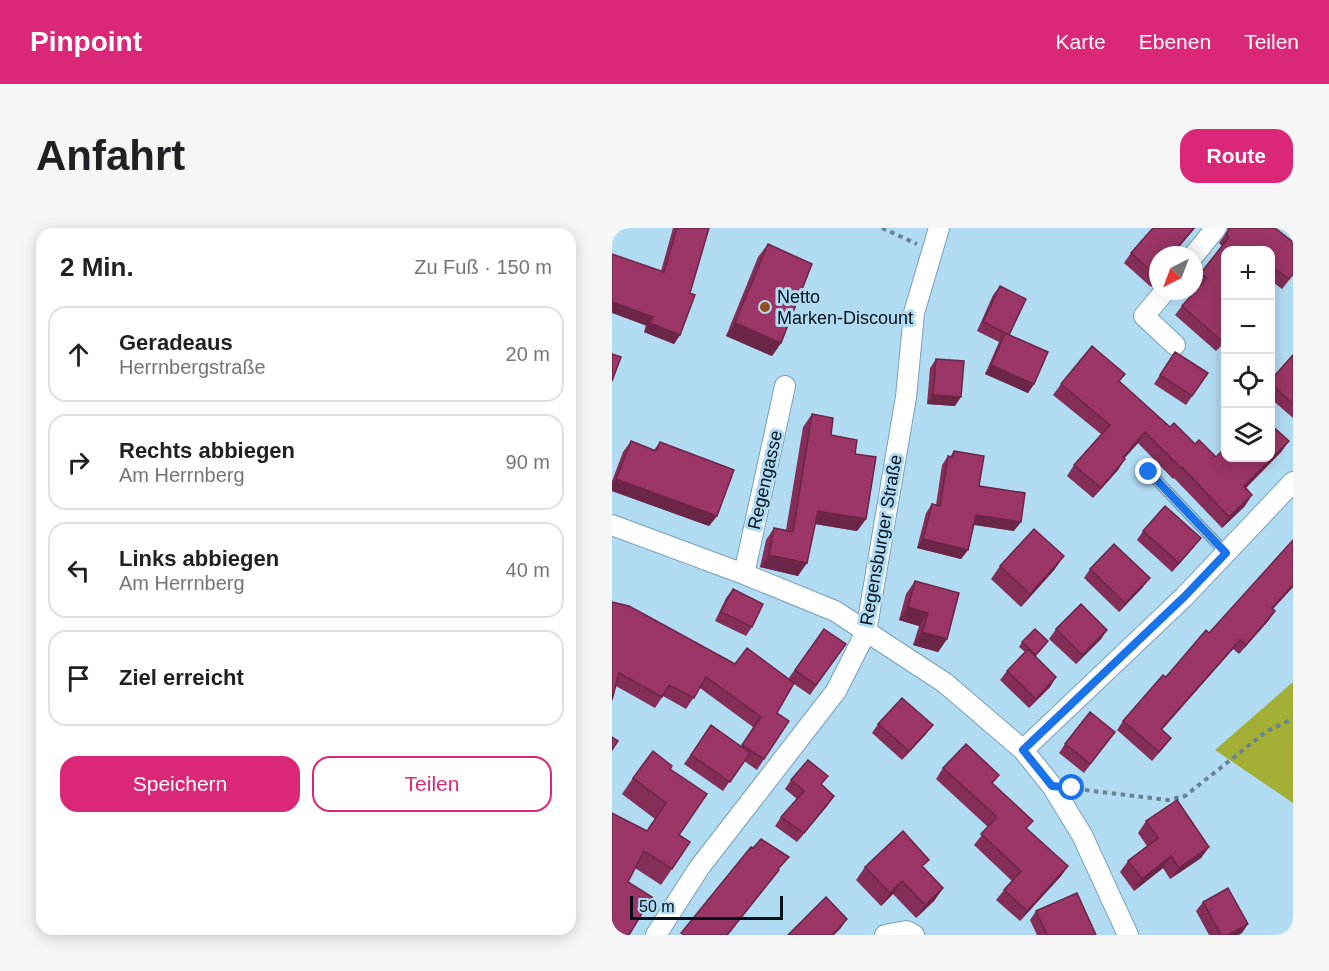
<!DOCTYPE html>
<html lang="de">
<head>
<meta charset="utf-8">
<style>
  body { margin:0; font-family:Helvetica,sans-serif; background:#f6f6f6; color:#202124 }
  .controls { position:absolute; right:18px; top:18px; display:grid; overflow:hidden; border-radius:12px; box-shadow:0 3px 15px #0003 }
  .controls button { width:54px; height:54px; display:grid; place-items:center; padding:0; border:0; border-bottom:2px solid #e0e0e0; background:#fff; color:#202124; font:30px sans-serif }
  .compass { position:absolute; left:537px; top:18px; width:54px; height:54px; border-radius:50%; background:#fff; box-shadow:0 3px 15px #0003; rotate:222deg }
  .scale { position:absolute; left:18px; bottom:15px; width:153px; box-sizing:border-box; padding-left:6px; border:3px solid #04121b; border-top:0; font-size:16px; line-height:21px; white-space:nowrap; color:#04121b; -webkit-text-stroke:4px #b1daf3; paint-order:stroke }
  .stop { position:absolute; width:18px; height:18px; margin:-14px; border:4px solid #1a73e8; border-radius:50%; background:#fff }
  .stop.end { background:#1a73e8; border-color:#fff; box-shadow:0 2px 6px #0008 }
  .list { margin:0; padding:0; list-style:none }
  h2 { display:flex; justify-content:space-between; align-items:center; height:78px; margin:0; padding:0 24px; font-size:26px }
  h2 small { font-size:20px; font-weight:400; color:#757577 }
  .list li { display:grid; grid-template-columns:39px 1fr auto; gap:18px; align-items:center; box-sizing:border-box; height:96px; margin:0 12px 12px; padding:0 12px; border:2px solid #e0e0e0; border-radius:18px }
  .list b { display:block; font-size:22px; white-space:nowrap }
  .list p { margin:0; font-size:20px; white-space:nowrap; color:#757577 }
  .list em { font-size:20px; font-style:normal; color:#757577 }
  .actions { display:flex; gap:12px; padding:18px 24px }
  .actions a { flex:1; padding:14px 0; border:2px solid #db2777; border-radius:18px; text-align:center; font-size:21px; color:#db2777 }
  .actions .main { background:#db2777; color:#fff }
  .icon { flex:none; width:33px; height:33px; fill:none; stroke:currentColor; stroke-width:2; stroke-linecap:round; stroke-linejoin:round }
  .map { position:relative; flex:none; width:681px; height:707px; overflow:hidden; border-radius:18px }
  header { display:flex; align-items:center; gap:36px; box-sizing:border-box; height:84px; padding:0 30px; background:#db2777; color:#fff }
  header strong { font-size:28px }
  nav { display:flex; gap:33px; margin-inline-start:auto; font-size:21px }
  .intro { display:flex; align-items:center; justify-content:space-between; box-sizing:border-box; height:144px; padding:0 36px }
  h1 { margin:0; font-size:42px }
  .button { padding:15px 27px; border-radius:18px; background:#db2777; color:#fff; font-size:21px; font-weight:700 }
  main { display:flex; gap:36px; padding:0 36px }
  aside { flex:1; background:#fff; border-radius:18px; box-shadow:0 3px 15px #0003 }
  .map>svg:first-child { display:block }
  .forest { fill:#a3ae34 }
  .lines { fill:none; stroke-linecap:round; stroke-linejoin:round }
  .lane-casing { stroke:#789fb7; stroke-width:12 }
  .street-casing { stroke:#789fb7; stroke-width:22 }
  .path { stroke:#668395; stroke-width:4; stroke-dasharray:4.5 4.5; stroke-linecap:butt }
  .lane { stroke:#fff; stroke-width:9 }
  .street { stroke:#fff; stroke-width:20 }
  .wall { fill:#852e58 }
  .shaded-wall { fill:#6c2647 }
  .building { fill:#9b3666; stroke:#6c2647; stroke-width:1.5 }
  .route { stroke:#1a73e8; stroke-width:8 }
  .poi-dot { fill:#92511e; stroke:#b1daf3; stroke-width:2 }
  .labels { text-anchor:middle; stroke-width:6; stroke-linejoin:round; paint-order:stroke }
  .poi-label { font-size:18px; fill:#04121b; stroke:#b1daf3; text-anchor:start }
  .street-label { font-size:18px; fill:#04121b; stroke:#b1daf3 }
</style>
</head>
<body>
<header>
<strong>Pinpoint</strong>
<nav><a>Karte</a><a>Ebenen</a><a>Teilen</a></nav>
</header>
<div class="intro"><h1>Anfahrt</h1><a class="button">Route</a></div>
<main>
<aside>
<h2>2 Min.<small>Zu Fuß · 150 m</small></h2>
<ul class="list">
<li><svg class="icon" aria-label="ahead" viewBox="0 0 24 24"><path d="M12 20V5M6 11l6-6 6 6"/></svg><div><b>Geradeaus</b><p>Herrnbergstraße</p></div><em>20 m</em></li>
<li><svg class="icon" aria-label="right" viewBox="0 0 24 24"><path d="M7 20v-9h11M14 6l5 5-5 5"/></svg><div><b>Rechts abbiegen</b><p>Am Herrnberg</p></div><em>90 m</em></li>
<li><svg class="icon" aria-label="left" viewBox="0 0 24 24"><path d="M17 20v-9H6M10 6l-5 5 5 5"/></svg><div><b>Links abbiegen</b><p>Am Herrnberg</p></div><em>40 m</em></li>
<li><svg class="icon" aria-label="arrive" viewBox="0 0 24 24"><path d="M6 21V4h12l-3 4 3 4H6"/></svg><div><b>Ziel erreicht</b></div></li>
</ul>
<div class="actions"><a class="main">Speichern</a><a>Teilen</a></div>
</aside>
<div class="map">
<svg width="681" height="707" viewBox="0 0 681 707">
  <rect width="100%" height="100%" fill="#b1daf3"/>
  <path class="forest" d="M681,454V575L603,522Z"/>
  <g class="lines">
    <defs>
      <path id="lane" d="M537,244L614,325"/>
      <path id="street" d="M582,27L604,0
        M553,63L532,88L563,117
        M0,297L132,346L223,383L333,455L411,522L440,558L470,607L516,707
        M132,346L173,158
        M411,522L572,369L681,254
        M44,707L87,640L224,463L254,404L294,169L302,85L327,0
        M273,707L294,703L302,707"/>
    </defs>
    <use href="#lane" class="lane-casing"/>
    <use href="#street" class="street-casing"/>
    <path class="path" d="M270,0L305,16
      M464,561L556,572L573,568L655,503L681,491"/>
    <use href="#lane" class="lane"/>
    <use href="#street" class="street"/>
  </g>
  <path class="wall" d="M61,0H97L78,65L68,107L62,116L32,104Z
    M541,0H583L560,27H546V51L539,59L512,35L519,25Z
    M615,0H663L681,14V47L670,61L658,52V22H614V113L604,123L563,87L570,78L587,58L582,55L610,18L607,15L616,2Z
    M156,16L169,115L160,128L114,108L146,29Z
    M388,58L397,107L422,156L416,165L373,146L387,114L365,103L381,67Z
    M563,124L596,145L574,177L542,156Z
    M681,127V190L658,170V153Z
    M324,131L343,178L315,176L318,140Z
    M507,154L558,199L604,229L677,213L669,224L634,260L633,278L610,300L562,250L561,251L526,215L512,230L506,242L481,270L455,248L462,237L489,206L441,167L449,156Z
    M200,186L219,207L243,226L254,291L245,303L203,296L186,348L148,339L154,312L162,300L174,302L191,199Z
    M19,213L42,222L48,214L105,288L97,298L0,263V253L11,224Z
    M342,223L367,258L402,303L362,297L356,322L349,331L305,320L314,285L320,276L324,277L330,237L336,228L338,229Z
    M531,303L582,319L560,344L525,312Z
    M681,312V359L661,381L657,392L627,426L621,421L550,502L559,510L540,533L505,502L511,493L597,405Z
    M388,338L443,341L409,379L379,351Z
    M478,341L531,359L507,384L472,350Z
    M303,353L335,411L326,424L301,417L307,398L287,392L294,366Z
    M121,361L140,399L134,408L103,393L114,370Z
    M0,374L123,436L176,451L212,401L234,416L198,467L182,456L165,485L152,531L145,542L132,533L111,563L72,536L99,497L129,518L141,499L88,460L74,481L51,468L43,480L4,458Z
    M444,401L495,402L489,411L464,436L437,411Z
    M436,413L423,428L444,449L438,459L417,480L388,452L395,443L413,424L407,419L410,414Z
    M266,496L314,506L290,532L260,505Z
    M503,504L472,545L447,525L453,516Z
    M331,540L381,556L415,601L456,638L449,648L408,693L384,672L392,662L400,653L362,617L376,599L324,551Z
    M58,541L67,607L60,641L49,657L23,640L16,654L17,707L0,585L35,603L43,591L10,566L21,550Z
    M179,552L210,557L222,568L185,614L163,598L169,589L185,571L173,561Z
    M534,593L597,619L589,630L558,651L551,640L522,663L508,644L516,633L535,618L526,605Z
    M253,639L312,640L331,660L322,673L304,690L281,666L269,678L244,652Z
    M591,674L630,705L626,707H597L584,683Z
    M424,683L484,707H425L418,692Z"/>
  <path class="shaded-wall" d="M582,0H583L560,27H559Z
    M0,74L41,89L35,98L0,85Z
    M38,95L68,107L62,116L32,104Z
    M123,95L169,115L160,128L114,108Z
    M379,137L422,156L416,165L373,146Z
    M321,167L349,169L343,178L315,176Z
    M533,204L526,215L504,240L511,229Z
    M677,213L669,224L625,269L632,258Z
    M513,231L506,242L481,270L489,260Z
    M4,251L105,288L97,298L0,263V257Z
    M640,267L633,278L610,300L617,289Z
    M206,283L254,291L245,303L197,295Z
    M364,287L409,294L402,303L358,296Z
    M589,310L582,319L560,344L567,335Z
    M311,311L356,322L349,331L305,320Z
    M157,327L195,335L186,348L148,339Z
    M452,328L443,341L409,379L418,366Z
    M538,350L531,359L507,384L513,375Z
    M681,357V359L653,389L660,380Z
    M296,379L316,385L307,398L287,392Z
    M663,383L657,392L627,426L634,417Z
    M495,402L489,411L464,436L470,427Z
    M310,404L335,411L326,424L301,417Z
    M628,412L621,421L542,510L549,501Z
    M444,449L438,459L417,480L424,471Z
    M321,497L314,506L290,532L297,523Z
    M559,510L552,519L540,533L547,524Z
    M222,568L216,577L185,614L192,605Z
    M597,619L589,630L558,651L567,640Z
    M559,628L551,640L522,663L530,651Z
    M456,638L449,648L408,693L415,683Z
    M167,642L116,707H115Z
    M290,653L281,666L269,678L278,665Z
    M331,660L322,673L304,690L313,677Z
    M235,691L229,700L222,707H220Z
    M636,696L630,705L626,707H616Z"/>
  <path class="building" d="M65,0H97L78,65L83,67L68,107L38,95L41,89L0,74V26L52,44Z
    M541,0H582L560,26L561,27H546V49L519,25Z
    M618,0H663L681,14V46L677,51L658,37V22H614V111L611,114L570,78L595,50L589,45L617,9L614,6Z
    M156,16L200,36L169,115L123,95Z
    M388,58L414,71L397,107L371,94Z
    M393,105L436,124L422,156L379,137Z
    M480,118L513,146L507,153L558,199L562,195L583,216L587,212L604,229L614,219V230H658V196L677,213L632,258L640,267L617,289L570,239L569,240L533,204L511,229L513,231L489,260L462,237L498,197L449,156Z
    M563,124L596,145L580,168L548,147Z
    M0,126L9,129L0,153Z
    M681,127V176L658,155V153Z
    M324,131L352,133L349,169L321,167Z
    M200,186L221,190L219,207L245,212L243,226L264,229L254,291L206,283L195,335L157,327L162,300L181,304Z
    M19,213L44,223L48,214L122,242L105,288L4,251Z
    M342,223L372,228L367,258L413,265L409,294L364,287L356,322L311,311L320,276L328,278L336,228L340,229Z
    M553,278L589,310L567,335L531,303Z
    M422,301L452,328L418,366L388,338Z
    M681,312V357L660,380L663,383L634,417L628,412L549,501L559,510L547,524L511,493L551,447L554,449L594,402L597,405Z
    M502,316L538,350L513,375L478,341Z
    M303,353L347,365L335,411L310,404L316,385L296,379Z
    M121,361L151,376L140,399L109,384Z
    M0,374L17,378L123,436L135,420L182,455L165,485L177,493L152,531L130,517L149,489L94,449L82,470L57,457L50,469L7,445L0,472Z
    M469,376L495,402L470,427L444,401Z
    M212,401L234,416L204,457L183,442Z
    M423,401L436,413L424,427L410,414Z
    M416,421L444,449L424,471L395,443Z
    M290,470L321,497L297,523L266,496Z
    M478,484L503,504L478,536L453,516Z
    M99,497L138,525L118,554L79,527Z
    M0,509L6,513L0,522Z
    M354,516L387,547L380,555L421,593L414,600L456,638L415,683L392,662L409,643L369,606L385,589L331,540Z
    M41,523L60,538L58,541L95,566L67,607L78,614L60,641L32,623L16,654L40,669L17,707H0V585L35,603L54,575L21,550Z
    M196,532L216,548L209,556L222,568L192,605L169,589L192,563L179,552Z
    M565,572L597,619L567,640L559,628L530,651L516,633L546,610L534,593Z
    M291,603L317,632L310,638L331,660L313,677L290,653L278,665L253,639Z
    M149,611L177,629L166,641L167,642L115,707H72L69,705L139,619L141,620Z
    M616,660L636,696L616,707H609L591,674Z
    M465,665L484,707H435L424,683Z
    M214,669L235,691L220,707H176Z"/>
  <g class="lines">
    <path class="route" d="M460,560L440,558L411,522L572,369L614,325L537,244"/>
  </g>
  <circle class="poi-dot" cx="153" cy="79" r="6"/>
  <g class="labels">
    <g class="poi-label">
      <text x="165" y="75">Netto<tspan x="165" dy="21">Marken-Discount</tspan></text>
    </g>
    <g class="street-label">
      <text transform="translate(153 252) rotate(-77)" y="6">Regengasse</text>
      <text transform="translate(269 312) rotate(-80)" y="6">Regensburger Straße</text>
    </g>
  </g>
</svg>
<div class="controls">
<button>+</button>
<button>−</button>
<button><svg class="icon" aria-label="locate" viewBox="0 0 24 24"><circle cx="12" cy="12" r="6"/><path d="M12 2v4M12 18v4M2 12h4M18 12h4"/></svg></button>
<button><svg class="icon" aria-label="layers" viewBox="0 0 24 24"><path d="M12 4l9 5-9 5-9-5zM3 14l9 5 9-5"/></svg></button>
</div>
<svg class="compass" viewBox="-18 -18 36 36"><path d="M0-13l5 13h-10z" fill="#e53935"/><path d="M0 13l5-13h-10z" fill="#757577"/></svg>
<div class="scale">50 m</div>
<div class="stop" style="left:460px;top:560px"></div>
<div class="stop end" style="left:537px;top:244px"></div>
</div>
</main>
</body>
</html>
